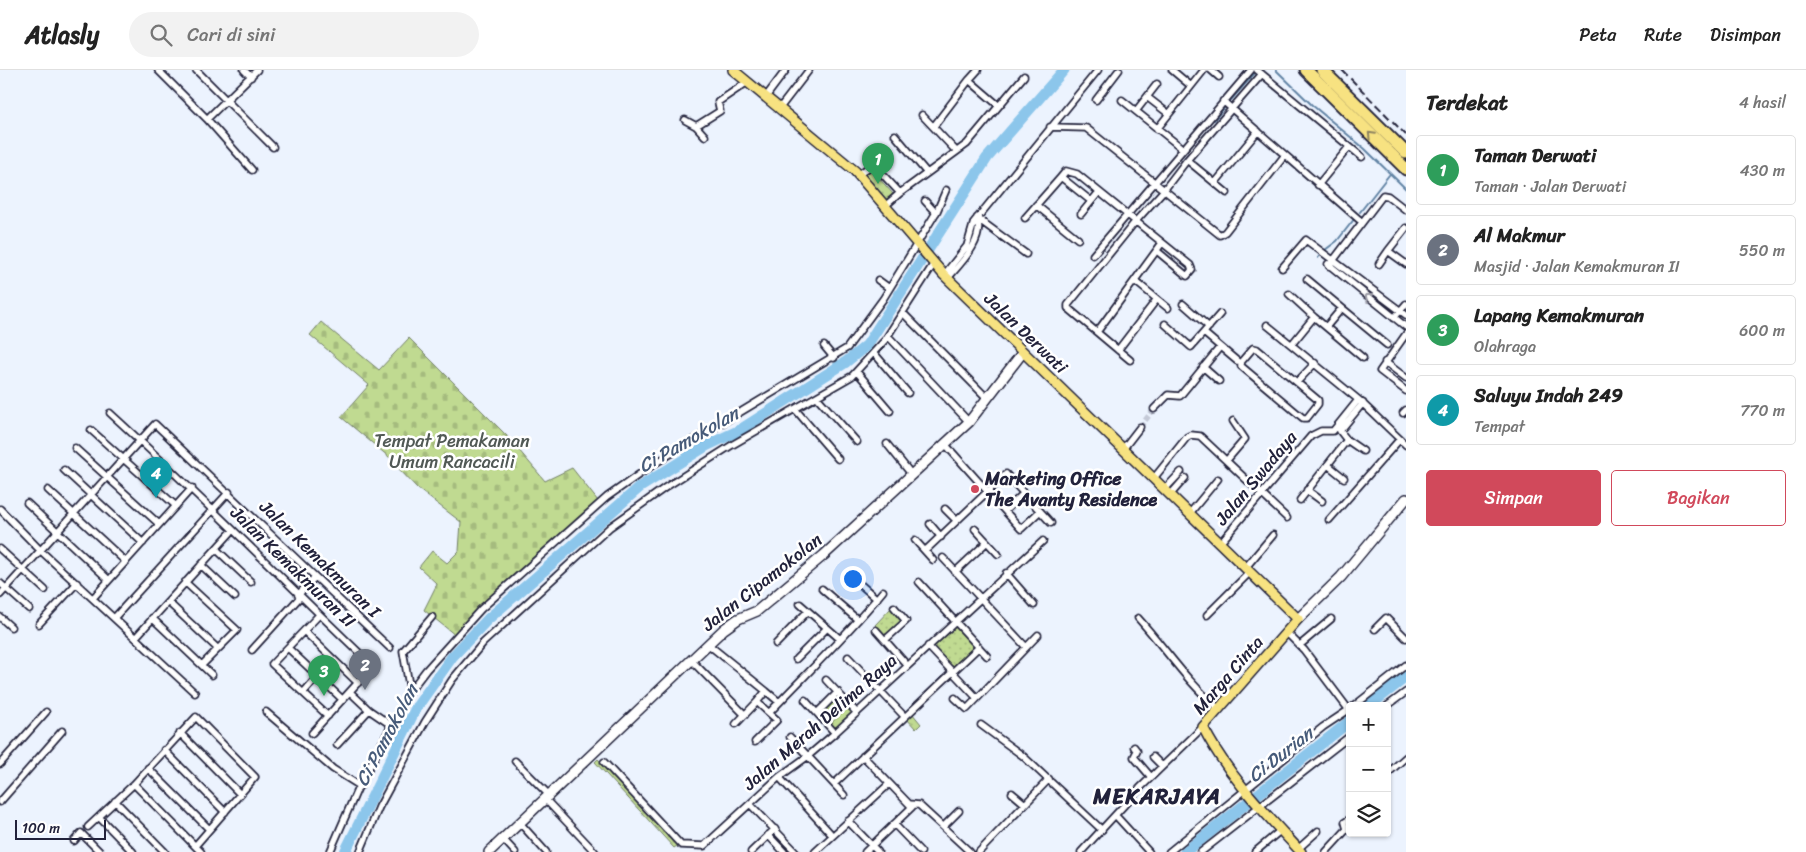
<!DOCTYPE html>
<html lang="id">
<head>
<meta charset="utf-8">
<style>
  body { margin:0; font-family:Sriracha,sans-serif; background:#f2f2f2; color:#222 }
  .controls { position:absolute; right:15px; bottom:15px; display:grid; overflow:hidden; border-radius:5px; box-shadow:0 1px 4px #0004 }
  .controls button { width:45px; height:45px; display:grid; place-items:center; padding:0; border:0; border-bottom:1px solid #e0e0e0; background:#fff; color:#222; font:25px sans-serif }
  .scale { position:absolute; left:15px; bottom:12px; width:91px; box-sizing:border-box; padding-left:5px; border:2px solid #22223b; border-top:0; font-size:14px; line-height:18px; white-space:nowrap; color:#22223b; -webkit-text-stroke:4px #fff; paint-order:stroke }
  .you { position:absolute; left:852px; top:508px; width:18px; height:18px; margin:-12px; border:4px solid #fff; border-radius:50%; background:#1a73e8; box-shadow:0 0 0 8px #1a73e833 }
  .badge { display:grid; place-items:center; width:32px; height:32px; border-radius:50%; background:#d1495b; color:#fff; font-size:16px; font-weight:700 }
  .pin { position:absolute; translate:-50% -41px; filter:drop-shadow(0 1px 2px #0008) }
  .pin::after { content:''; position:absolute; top:26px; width:18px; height:15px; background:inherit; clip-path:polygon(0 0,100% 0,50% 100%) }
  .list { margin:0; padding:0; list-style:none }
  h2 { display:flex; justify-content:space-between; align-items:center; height:65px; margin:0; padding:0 20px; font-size:21px }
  h2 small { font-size:16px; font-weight:400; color:#767676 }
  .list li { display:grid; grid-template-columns:32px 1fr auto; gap:15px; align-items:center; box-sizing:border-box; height:70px; margin:0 10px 10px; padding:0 10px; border:1px solid #e0e0e0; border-radius:5px }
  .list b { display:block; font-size:19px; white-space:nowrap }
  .list p { margin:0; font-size:16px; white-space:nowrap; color:#767676 }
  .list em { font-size:16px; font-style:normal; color:#767676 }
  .actions { display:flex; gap:10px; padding:15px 20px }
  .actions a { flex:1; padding:11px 0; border:1px solid #d1495b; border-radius:5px; text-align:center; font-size:18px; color:#d1495b }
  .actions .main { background:#d1495b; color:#fff }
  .icon { flex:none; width:28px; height:28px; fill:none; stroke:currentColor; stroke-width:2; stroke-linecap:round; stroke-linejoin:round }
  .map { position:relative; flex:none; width:1406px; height:782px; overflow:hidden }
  header { display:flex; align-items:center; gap:30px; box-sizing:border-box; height:70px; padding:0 25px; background:#fff; border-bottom:1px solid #e0e0e0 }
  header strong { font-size:24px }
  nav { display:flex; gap:28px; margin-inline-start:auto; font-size:18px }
  .search { width:350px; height:45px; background:#f2f2f2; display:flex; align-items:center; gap:12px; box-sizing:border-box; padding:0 18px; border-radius:28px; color:#767676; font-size:19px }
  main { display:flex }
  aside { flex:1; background:#fff }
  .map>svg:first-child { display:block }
  .grass { fill:url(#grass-dots); stroke:#717e66 }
  .cemetery { fill:url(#cemetery-stones); stroke:#717e66 }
  .garden { fill:#c0da91; stroke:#717e66 }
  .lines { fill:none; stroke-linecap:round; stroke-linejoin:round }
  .stream { stroke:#6284a5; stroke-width:2 }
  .river { stroke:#8cc6eb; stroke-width:11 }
  .street-tunnel { stroke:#c4c9d7; stroke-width:5.5; stroke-dasharray:5.5 3; stroke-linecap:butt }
  .street-casing { stroke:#22223b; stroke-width:9 }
  .secondary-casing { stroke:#22223b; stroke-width:12 }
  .primary-casing { stroke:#22223b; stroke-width:12 }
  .highway-casing { stroke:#22223b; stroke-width:15 }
  .street { stroke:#fff; stroke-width:5.5 }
  .secondary { stroke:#fff; stroke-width:9 }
  .primary { stroke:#f7e281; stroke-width:9 }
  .highway { stroke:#f7e281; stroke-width:11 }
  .rail { stroke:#22223b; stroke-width:2; stroke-dasharray:8 4; stroke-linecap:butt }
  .oneway { stroke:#8c825e }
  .oneway2 { stroke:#9c9ca7 }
  .poi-dot { fill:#d1495b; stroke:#fff; stroke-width:2 }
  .labels { text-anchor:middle; stroke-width:5; stroke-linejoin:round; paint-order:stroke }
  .street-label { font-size:18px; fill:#22223b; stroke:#fff }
  .park-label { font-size:18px; fill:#515955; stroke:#fff }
  .poi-label { font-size:18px; font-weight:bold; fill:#22223b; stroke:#fff; text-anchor:start }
  .water-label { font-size:19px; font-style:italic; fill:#475b79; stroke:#fff }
  .district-label { font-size:22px; font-weight:bold; letter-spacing:1px; fill:#22223b; stroke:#fff }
</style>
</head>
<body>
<header>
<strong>Atlasly</strong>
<div class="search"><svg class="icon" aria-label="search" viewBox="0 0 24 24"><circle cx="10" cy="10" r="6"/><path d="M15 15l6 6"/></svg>Cari di sini</div>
<nav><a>Peta</a><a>Rute</a><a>Disimpan</a></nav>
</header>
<main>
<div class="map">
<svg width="1406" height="782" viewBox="0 0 1406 782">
  <defs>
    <pattern id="grass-dots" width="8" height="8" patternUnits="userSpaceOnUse" patternTransform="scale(1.25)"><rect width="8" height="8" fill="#c0da91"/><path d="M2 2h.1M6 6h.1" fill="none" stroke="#a5bb7e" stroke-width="1.8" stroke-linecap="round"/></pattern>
    <pattern id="cemetery-stones" width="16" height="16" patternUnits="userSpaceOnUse" patternTransform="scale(1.25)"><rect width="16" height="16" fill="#c0da91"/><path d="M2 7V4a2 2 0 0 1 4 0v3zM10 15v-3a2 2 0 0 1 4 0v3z" fill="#a5bb7e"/></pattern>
  </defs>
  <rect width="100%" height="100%" fill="#ecf3fe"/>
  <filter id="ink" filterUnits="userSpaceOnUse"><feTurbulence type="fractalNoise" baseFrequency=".02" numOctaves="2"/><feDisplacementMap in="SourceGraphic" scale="10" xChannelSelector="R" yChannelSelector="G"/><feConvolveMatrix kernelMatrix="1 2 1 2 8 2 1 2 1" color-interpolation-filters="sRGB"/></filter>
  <g filter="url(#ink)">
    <path class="grass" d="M870,98L894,125L886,131L863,104Z
      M892,537L904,550L885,566L875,555Z
      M955,553L977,577L953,599L930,576Z
      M838,626L853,643L835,660L819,643Z
      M912,643L921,654L916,659L906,648Z
      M598,689L677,776L674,778L595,692Z"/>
    <path class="cemetery" d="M321,252L379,300L409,268L507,366L545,411L572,398L598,431L455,565L424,540L437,514L419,497L432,481L447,493L459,481L461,452L418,419L399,399L401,397L341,347L369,315L310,265Z"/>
    <path class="garden" d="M837,629L846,639L831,653L822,643Z"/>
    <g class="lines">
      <path class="stream" d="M1276,0L1312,35L1365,79L1406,119
        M1231,30L1254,4
        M1214,50L1224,38
        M1360,142L1389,105
        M1325,180L1337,171L1355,148
        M1318,188L1320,185"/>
      <path class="river" d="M1369,636L1406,607
        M345,782L416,638L452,587L488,549L640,417L706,376L740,360L846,292L867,275L987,88L1064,0
        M1185,782L1350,651"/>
      <path class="street-tunnel" d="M1140,357L1154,339"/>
      <defs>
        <path id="street" d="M158,0L207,49L257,0
          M196,0L273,77
          M244,0L251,7
          M1172,0L1191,16
          M1211,0L1219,7
          M1257,0L1362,87
          M969,10L978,0
          M1147,27L1169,44
          M765,28L786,0
          M1096,30L1119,0
          M1122,30L1183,79
          M1223,31L1362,152
          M779,39L809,0
          M1136,41L1157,14
          M922,45L956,81
          M207,49L252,100
          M685,50L696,56L720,41L718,32L746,13
          M696,56L705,66
          M934,56L969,10L998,35
          M1050,57L1086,58L1164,120L1187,90L1262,4
          M1157,59L1204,0
          M895,65L927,103
          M1187,90L1227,123
          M858,105L873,94L900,123
          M1061,107L1066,101L1077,104L1190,195L1192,200L1187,206L1157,181
          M1215,113L1258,61
          M1318,115L1349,77
          M925,131L936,143
          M1036,135L1078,169
          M885,136L900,123L967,74L1024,6
          M1081,144L1099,122
          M977,148L1026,184
          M1025,148L1061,107L1091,131
          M1406,158L1388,181L1406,194
          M1093,185L1251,0
          M1328,194L1406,257
          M1379,194L1388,181
          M1329,196L1383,125L1388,126L1406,140
          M1282,198L1306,170L1406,245
          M944,205L967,176L974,152L1098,0
          M947,209C961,193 985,170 977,148
          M1307,209L1342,238L1326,257L1314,247
          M878,210L889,218
          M1135,211L1168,238
          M1289,224L1314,247L1292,274
          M1183,234L1209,257
          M1342,238L1387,275
          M903,243L987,328
          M1394,248L1406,234
          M1165,254L1191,277L1220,244
          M1267,255L1360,331L1406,375
          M1326,257L1363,288
          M1097,262L1162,173
          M1204,263L1237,291
          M1406,264L1380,301L1406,321
          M888,266L969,352
          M824,276L834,288
          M1253,278L1257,279L1318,330V334L1307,348H1303L1241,296V292Z
          M1118,280L1157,229
          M874,283L908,323
          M1130,290L1068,238V235L1135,152L1164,120L1220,165L1225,162L1285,85
          M1385,292L1406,308
          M1203,297L1219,311
          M857,302L890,341
          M1297,312L1315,293
          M817,327L857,372
          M1363,333L1340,361L1347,370L1363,381
          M795,339L838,389
          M1154,339L1168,325L1180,326L1220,277
          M110,343C200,425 285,512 373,596L312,663
          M1403,343L1406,340
          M91,360L176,436
          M887,374L912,405
          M945,374L1021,459L1040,441
          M75,378L159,454
          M1123,379L1140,357
          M1227,390L1245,369L1233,351
          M1328,395L1344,408
          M64,400L143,473
          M1154,408L1187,367L1191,365L1200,366L1287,448
          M1165,419L1181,402
          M48,420L126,492
          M1307,420L1322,431
          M1171,424L1185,408
          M1300,430L1347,370
          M27,433L109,510
          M0,439L40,480L195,623
          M945,439L956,450
          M1005,441L1024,423
          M1190,443L1218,409
          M1329,450L1400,369
          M930,454L941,467
          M975,459L998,484
          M915,470L933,490
          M1221,472L1311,366L1321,361H1333L1358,330
          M0,479L45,520
          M216,479L251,512
          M925,481L1006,404L1051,453
          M943,488L1026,577
          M201,495L235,527
          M1246,497L1273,465
          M955,502L987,472
          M1006,503L1034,535
          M852,507L877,529
          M185,512L237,560L202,595
          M919,512L987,586
          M0,513L29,539
          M822,519L858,550
          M0,525L155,354L390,578
          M298,525L315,507
          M93,528L192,418
          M168,532L218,579
          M800,534L840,569
          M319,545L272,594L328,646
          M1207,545L1250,502
          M0,547L11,557
          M115,547L229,422
          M152,548L212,605
          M1138,548C1166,579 1186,611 1219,639
          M39,554L77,513
          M1375,559L1386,548L1406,568
          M876,560L907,595
          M304,561L358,613
          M1286,562L1304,580L1349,640
          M136,567L233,460
          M885,570L906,551L894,537
          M776,574L808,541
          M709,575L766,621
          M1300,575L1331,549
          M928,576L977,628
          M288,578L343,630
          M252,580L300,527
          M848,587L905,647
          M796,589L827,558
          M692,591L745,645
          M826,610L857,643
          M410,621L403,581L432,547
          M350,622L369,640L391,655
          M303,623L318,606
          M955,628L967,639L1038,565
          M805,630L835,663
          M779,632L766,621L757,632L769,643C807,603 848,564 883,521
          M1354,636L1406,595
          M1387,636L1406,622
          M266,642L333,699L360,716
          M817,643L838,622
          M736,654L757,632
          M981,655L1023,686L1102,760
          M180,663L240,724
          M790,667L844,725
          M755,672L777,650L769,643
          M337,675L369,640
          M1134,677L1137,681L1134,687L1151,707
          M164,680L225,742
          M863,686L912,737L865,782
          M1153,687L1162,696
          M515,691L549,725
          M604,692L681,775L704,776L779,707L808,686L835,663L1043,471
          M0,694L46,642
          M148,698L209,759
          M1387,704L1406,687
          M779,707L832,765
          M134,714L201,782
          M834,714L979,577
          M1012,723L1025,734
          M545,729L595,782
          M115,731L165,782
          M0,732L62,661
          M750,734L796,782
          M909,734L919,735L970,782
          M1116,746L1149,782
          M99,747L133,782
          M848,751L878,782
          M520,753L546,782
          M894,754L921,782
          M88,757L134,714L196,647L255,707L195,776
          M943,757L959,741
          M1347,759L1345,752L1350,749
          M768,765L784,782
          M503,769L515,782
          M74,771L81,763L100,782
          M1298,779L1318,761
          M330,782L357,720L410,621L426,600L481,539L607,427L654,394L847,278L883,229L937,141L946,120
          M360,782L379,737L425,652L452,610L483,573L610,457L666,417L732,375L852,306L885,270L933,195
          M751,782L775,759
          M815,782L889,714
          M979,782L1049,709
          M1081,782L1140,718L1203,657
          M1169,782L1323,657L1350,639
          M1201,782L1350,666
          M1255,782L1281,760
          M1326,782L1347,759"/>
        <path id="secondary" d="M1298,549L1341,507L1406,429
          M489,782L724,559L738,549L757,541L824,485L945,374L969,352L1023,282"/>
        <path id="primary" d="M733,0L855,101L944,205L1298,549L1203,657C1227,705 1265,743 1301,782"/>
        <path id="highway" d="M1306,0L1406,99
          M1322,0L1406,83"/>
      </defs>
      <use href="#street" class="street-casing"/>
      <use href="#secondary" class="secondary-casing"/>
      <use href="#primary" class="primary-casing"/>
      <use href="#highway" class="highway-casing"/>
      <use href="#street" class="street"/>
      <use href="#secondary" class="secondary"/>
      <use href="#primary" class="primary"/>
      <use href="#highway" class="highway"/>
      <path class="rail" d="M1342,0L1406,65"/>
    </g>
    <defs><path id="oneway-chevron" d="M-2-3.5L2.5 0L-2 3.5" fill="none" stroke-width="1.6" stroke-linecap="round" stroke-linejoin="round" transform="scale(1.25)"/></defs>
    <use class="oneway" href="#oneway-chevron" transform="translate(1371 65) rotate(-135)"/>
    <use class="oneway2" href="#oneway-chevron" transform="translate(1368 227) rotate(-142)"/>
  </g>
  <circle class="poi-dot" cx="975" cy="419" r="5"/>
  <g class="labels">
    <g class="street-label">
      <text transform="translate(1026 263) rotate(44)" y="6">Jalan Derwati</text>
      <text transform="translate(1256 408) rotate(-50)" y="6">Jalan Swadaya</text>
      <text transform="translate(320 489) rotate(44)" y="6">Jalan Kemakmuran I</text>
      <text transform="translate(293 497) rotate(44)" y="6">Jalan Kemakmuran II</text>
      <text transform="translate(762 512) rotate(-38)" y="6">Jalan Cipamokolan</text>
      <text transform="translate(1228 605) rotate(-49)" y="6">Marga Cinta</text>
      <text transform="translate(820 652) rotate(-41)" y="6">Jalan Merah Delima Raya</text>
    </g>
    <g class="park-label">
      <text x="452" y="377">Tempat Pemakaman<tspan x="452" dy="21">Umum Rancacili</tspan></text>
    </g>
    <g class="poi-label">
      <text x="985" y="415">Marketing Office<tspan x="985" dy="21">The Avanty Residence</tspan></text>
    </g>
    <g class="water-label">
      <text transform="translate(688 369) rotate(-30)" y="7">Ci Pamokolan</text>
      <text transform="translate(386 665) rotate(-62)" y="7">Ci Pamokolan</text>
      <text transform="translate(1280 684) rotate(-38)" y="7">Ci Durian</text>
    </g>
    <g class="district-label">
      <text x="1157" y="734">MEKARJAYA</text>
    </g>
  </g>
</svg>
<div class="controls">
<button>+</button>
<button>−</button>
<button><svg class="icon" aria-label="layers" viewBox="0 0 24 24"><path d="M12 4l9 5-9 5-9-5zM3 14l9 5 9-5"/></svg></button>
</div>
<div class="scale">100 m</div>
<div class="you"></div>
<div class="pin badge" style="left:878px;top:114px;background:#2e9e5b">1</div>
<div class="pin badge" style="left:365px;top:620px;background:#6b7280">2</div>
<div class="pin badge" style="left:324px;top:626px;background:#2e9e5b">3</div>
<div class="pin badge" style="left:156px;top:428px;background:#0f9aa8">4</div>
</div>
<aside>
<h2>Terdekat<small>4 hasil</small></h2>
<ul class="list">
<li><span class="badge" style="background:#2e9e5b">1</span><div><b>Taman Derwati</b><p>Taman · Jalan Derwati</p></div><em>430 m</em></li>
<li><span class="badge" style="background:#6b7280">2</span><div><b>Al Makmur</b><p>Masjid · Jalan Kemakmuran II</p></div><em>550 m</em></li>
<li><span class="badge" style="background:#2e9e5b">3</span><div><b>Lapang Kemakmuran</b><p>Olahraga</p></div><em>600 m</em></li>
<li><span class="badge" style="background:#0f9aa8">4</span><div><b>Saluyu Indah 249</b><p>Tempat</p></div><em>770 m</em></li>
</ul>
<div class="actions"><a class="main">Simpan</a><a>Bagikan</a></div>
</aside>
</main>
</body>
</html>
